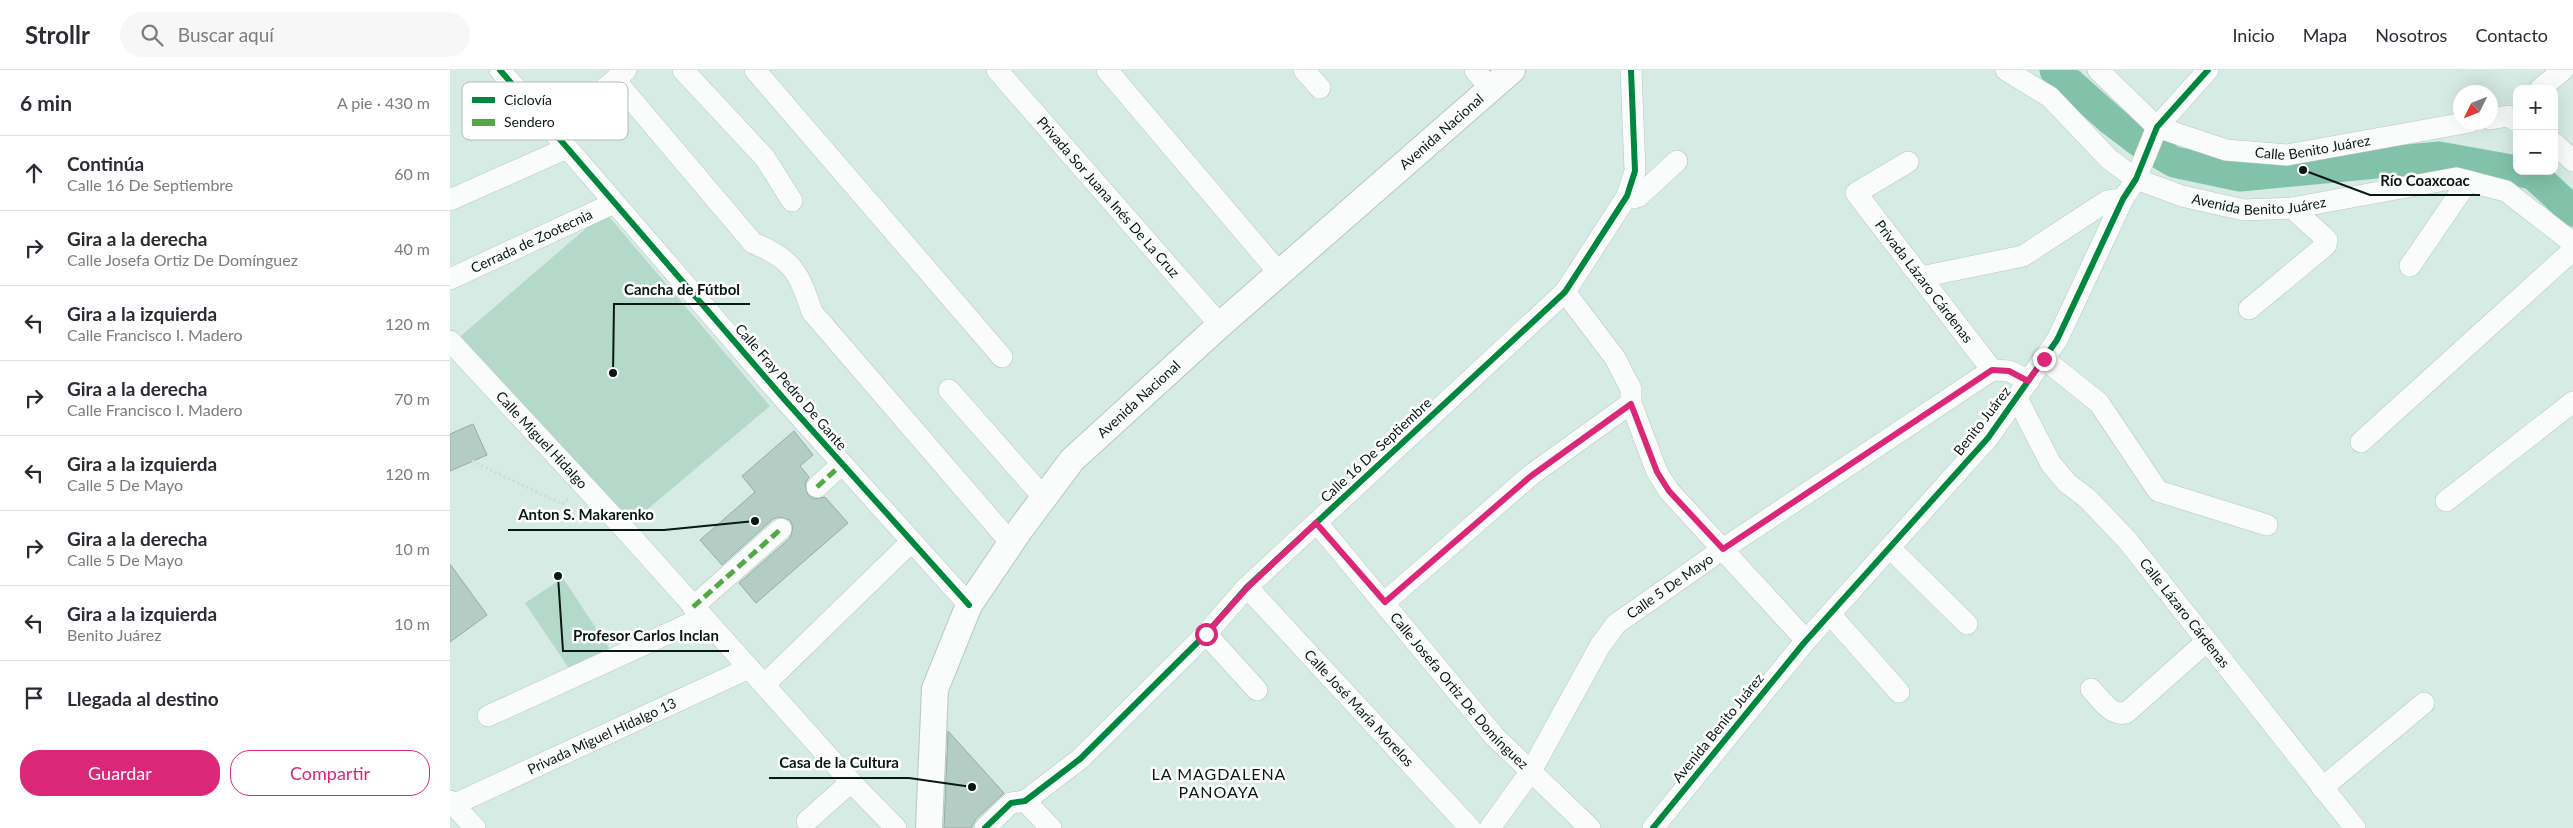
<!DOCTYPE html>
<html lang="es">
<head>
<meta charset="utf-8">
<style>
  body { margin:0; font-family:Lato,sans-serif; background:#f7f7f7; color:#2b2b33 }
  .controls { position:absolute; right:15px; top:15px; display:grid; overflow:hidden; border-radius:10px; box-shadow:0 5px 20px #0002 }
  .controls button { width:45px; height:45px; display:grid; place-items:center; padding:0; border:0; border-bottom:1px solid #e1e1e2; background:#fff; color:#2b2b33; font:25px sans-serif }
  .compass { position:absolute; left:2003px; top:15px; width:45px; height:45px; border-radius:50%; background:#fff; box-shadow:0 5px 20px #0002; rotate:227deg }
  .stop { position:absolute; width:15px; height:15px; margin:-11px; border:4px solid #db2777; border-radius:50%; background:#fff }
  .stop.end { background:#db2777; border-color:#fff; box-shadow:0 1px 5px #0008 }
  .list { margin:0; padding:0; list-style:none }
  h2 { display:flex; justify-content:space-between; align-items:center; height:65px; margin:0; padding:0 20px; font-size:21px }
  h2 small { font-size:16px; font-weight:400; color:#7c7c81 }
  .list li { display:grid; grid-template-columns:32px 1fr auto; gap:15px; align-items:center; box-sizing:border-box; height:75px; padding:0 20px; border-top:1px solid #e1e1e2 }
  .list b { display:block; font-size:19px; white-space:nowrap }
  .list p { margin:0; font-size:16px; white-space:nowrap; color:#7c7c81 }
  .list em { font-size:16px; font-style:normal; color:#7c7c81 }
  .actions { display:flex; gap:10px; padding:15px 20px }
  .actions a { flex:1; padding:11px 0; border:1px solid #db2777; border-radius:20px; text-align:center; font-size:18px; color:#db2777 }
  .actions .main { background:#db2777; color:#fff }
  .icon { flex:none; width:28px; height:28px; fill:none; stroke:currentColor; stroke-width:2; stroke-linecap:round; stroke-linejoin:round }
  .map { position:relative; flex:none; width:2123px; height:758px; overflow:hidden }
  header { display:flex; align-items:center; gap:30px; box-sizing:border-box; height:70px; padding:0 25px; background:#fff; border-bottom:1px solid #e1e1e2 }
  header strong { font-size:24px }
  nav { display:flex; gap:28px; margin-inline-start:auto; font-size:18px }
  .search { width:350px; height:45px; background:#f7f7f7; display:flex; align-items:center; gap:12px; box-sizing:border-box; padding:0 18px; border-radius:28px; color:#7c7c81; font-size:19px }
  main { display:flex }
  aside { flex:1; background:#fff }
  .map>svg:first-child { display:block }
  .green { fill:#b4d8ca }
  .lines { fill:none; stroke-linecap:round; stroke-linejoin:round }
  .river { stroke:#82c2ab; stroke-width:31 }
  .building { fill:#b4cdc4; stroke:#99a9a3 }
  .minor-casing { stroke:#b7c7c0; stroke-width:22 }
  .major-casing { stroke:#b7c7c0; stroke-width:28 }
  .path { stroke:#d4dbd8; stroke-width:3; stroke-dasharray:2.5 2.5; stroke-linecap:butt }
  .minor { stroke:#f9fcfb; stroke-width:21 }
  .major { stroke:#f9fcfb; stroke-width:26 }
  .quiet { stroke:#50a942; stroke-width:5; stroke-dasharray:10 5; stroke-linecap:butt }
  .cycleway-casing { stroke:#fff; stroke-width:9 }
  .cycleway { stroke:#00873e; stroke-width:6 }
  .route { stroke:#db2777; stroke-width:6 }
  .labels { text-anchor:middle; stroke-width:5; stroke-linejoin:round; paint-order:stroke }
  .street-label { font-size:14px; fill:#0a1813; stroke:#fff }
  .quarter-label { font-size:16px; letter-spacing:1px; fill:#0a1813; stroke:#fff }
  .key { fill:#fff; stroke:#b6bab8; stroke-width:1 }
  .key-label { font-size:14px; fill:#0a1813 }
  .leader { fill:none; stroke:#0a1813; stroke-width:2 }
  .callout-dot { fill:#0a1813; stroke:#fff; stroke-width:2 }
  .callout-label { font-size:15px; text-anchor:middle; font-weight:bold; fill:#0a1813; stroke:#fff; stroke-width:5; stroke-linejoin:round; paint-order:stroke }
</style>
</head>
<body>
<header>
<strong>Strollr</strong>
<div class="search"><svg class="icon" aria-label="search" viewBox="0 0 24 24"><circle cx="10" cy="10" r="6"/><path d="M15 15l6 6"/></svg>Buscar aquí</div>
<nav><a>Inicio</a><a>Mapa</a><a>Nosotros</a><a>Contacto</a></nav>
</header>
<main>
<aside>
<h2>6 min<small>A pie · 430 m</small></h2>
<ul class="list">
<li><svg class="icon" aria-label="ahead" viewBox="0 0 24 24"><path d="M12 20V5M6 11l6-6 6 6"/></svg><div><b>Continúa</b><p>Calle 16 De Septiembre</p></div><em>60 m</em></li>
<li><svg class="icon" aria-label="right" viewBox="0 0 24 24"><path d="M7 20v-9h11M14 6l5 5-5 5"/></svg><div><b>Gira a la derecha</b><p>Calle Josefa Ortiz De Domínguez</p></div><em>40 m</em></li>
<li><svg class="icon" aria-label="left" viewBox="0 0 24 24"><path d="M17 20v-9H6M10 6l-5 5 5 5"/></svg><div><b>Gira a la izquierda</b><p>Calle Francisco I. Madero</p></div><em>120 m</em></li>
<li><svg class="icon" aria-label="right" viewBox="0 0 24 24"><path d="M7 20v-9h11M14 6l5 5-5 5"/></svg><div><b>Gira a la derecha</b><p>Calle Francisco I. Madero</p></div><em>70 m</em></li>
<li><svg class="icon" aria-label="left" viewBox="0 0 24 24"><path d="M17 20v-9H6M10 6l-5 5 5 5"/></svg><div><b>Gira a la izquierda</b><p>Calle 5 De Mayo</p></div><em>120 m</em></li>
<li><svg class="icon" aria-label="right" viewBox="0 0 24 24"><path d="M7 20v-9h11M14 6l5 5-5 5"/></svg><div><b>Gira a la derecha</b><p>Calle 5 De Mayo</p></div><em>10 m</em></li>
<li><svg class="icon" aria-label="left" viewBox="0 0 24 24"><path d="M17 20v-9H6M10 6l-5 5 5 5"/></svg><div><b>Gira a la izquierda</b><p>Benito Juárez</p></div><em>10 m</em></li>
<li><svg class="icon" aria-label="arrive" viewBox="0 0 24 24"><path d="M6 21V4h12l-3 4 3 4H6"/></svg><div><b>Llegada al destino</b></div></li>
</ul>
<div class="actions"><a class="main">Guardar</a><a>Compartir</a></div>
</aside>
<div class="map">
<svg width="2123" height="758" viewBox="0 0 2123 758">
  <rect width="100%" height="100%" fill="#d6ebe3"/>
  <path class="green" d="M155,142L320,336L174,459L5,271Z
    M113,508L159,578L122,603L75,533Z"/>
  <g class="lines">
    <path class="river" d="M1605,0L1661,50L1690,72L1724,92L1790,106L1989,87L2067,101
      M2068,101L2083,104L2123,141"/>
  </g>
  <path class="building" d="M23,354L37,385L0,401V364Z
    M344,361L363,385L350,396L359,407L355,414L358,425L364,429L375,427L398,453L306,533L289,513L340,468L343,457L340,450L329,447L323,449L272,495L250,470L305,422L292,406Z
    M0,494L37,545L0,572Z
    M498,661L554,723L526,749L521,758H494Z"/>
  <g class="lines">
    <defs>
      <g id="minor">
        <path d="M50,0L334,329L519,535"/>
        <path d="M233,0L315,88L342,131"/>
        <path d="M305,0L552,287"/>
        <path id="s1" d="M547,0L770,255"/>
        <path d="M657,0L829,203"/>
        <path d="M854,0L870,18"/>
        <path d="M1025,0L1041,19"/>
        <path id="s2" d="M1556,0L1600,27L1659,89L1686,109L1732,126L1794,140L1842,138L2006,108L2056,121L2123,173"/>
        <path id="s3" d="M1648,0L1707,57L1776,80L1837,85L2020,52"/>
        <path d="M165,10L303,173C343,189 349,203 362,242L561,473"/>
        <path d="M2090,19L2113,0"/>
        <path d="M2040,49L2058,46L2067,51"/>
        <path d="M104,63L176,0"/>
        <path d="M2104,73L2123,91"/>
        <path id="s4" d="M1458,92L1406,123L1542,300"/>
        <path d="M1177,126L1184,128L1189,126L1227,91"/>
        <path d="M0,130L117,78"/>
        <path d="M1960,196L2018,111"/>
        <path d="M1471,207L1573,186L1657,131L1673,129"/>
        <path id="s5" d="M0,209L164,133"/>
        <path d="M1115,222L1165,288L1181,319V333L1207,402L1219,421L1352,566L1353,574"/>
        <path d="M1799,239L1876,175L1877,170L1873,166L1842,138"/>
        <path id="s6" d="M0,271L179,464L401,712L446,758"/>
        <path d="M1594,289L1649,333L1708,421L1817,455"/>
        <path d="M499,320L594,428"/>
        <path id="s7" d="M1567,328L1601,394L1617,413L1638,429L1677,470L1905,758"/>
        <path d="M1911,372L2123,180"/>
        <path d="M367,417L392,394"/>
        <path d="M1996,431L2123,332"/>
        <path id="s8" d="M867,453L1045,667L1140,758"/>
        <path d="M1440,478L1517,554"/>
        <path id="s9" d="M797,517L1020,758"/>
        <path d="M935,532L1081,405L1181,333"/>
        <path d="M243,537L331,459"/>
        <path d="M1380,544L1449,622"/>
        <path d="M756,564L807,620"/>
        <path d="M315,614L461,472"/>
        <path d="M1641,619C1651,630 1661,646 1676,643L1757,571"/>
        <path d="M38,646L252,548"/>
        <path d="M1872,718L1974,633"/>
        <path d="M0,731L25,758"/>
        <path d="M575,731L601,758"/>
        <path id="s10" d="M3,735L299,598"/>
        <path d="M357,751L401,712"/>
        <path d="M535,758L561,733L575,731L630,689L756,564L797,517L1115,222L1177,126L1185,101L1181,0"/>
        <path id="s11" d="M1040,758L1081,701L1150,576L1166,554L1273,479L1542,300L1559,301L1579,311"/>
        <path d="M1203,758L1353,574L1538,368L1607,270L1673,129L1686,109L1707,57L1758,0"/>
      </g>
      <g id="major">
        <path id="s12" d="M479,758L485,619L519,535L569,461L622,390L770,255L1062,0"/>
      </g>
    </defs>
    <use href="#minor" class="minor-casing"/>
    <use href="#major" class="major-casing"/>
    <path class="path" d="M22,391L112,434L119,428"/>
    <use href="#minor" class="minor"/>
    <use href="#major" class="major"/>
    <path class="quiet" d="M367,417L392,394
      M243,537L331,459"/>
    <defs>
      <path id="cycleway" d="M50,0L334,329L519,535
        M535,758L561,733L575,731L630,689L756,564L797,517L1115,222L1177,126L1185,101L1181,0
        M1203,758L1353,574L1538,368L1607,270L1673,129L1686,109L1707,57L1758,0"/>
    </defs>
    <use href="#cycleway" class="cycleway-casing"/>
    <use href="#cycleway" class="cycleway"/>
  </g>
  <g class="lines">
    <path class="route" d="M756,564L797,518L866,453L935,532L1081,406L1181,334L1207,402L1219,421L1273,479L1542,300L1559,301L1578,311L1594,289"/>
  </g>
  <g class="labels">
    <g class="street-label">
      <text dy="5" stroke="none"><textPath href="#s12" startOffset="902">Avenida Nacional</textPath></text>
      <text dy="5" stroke="none"><textPath href="#s3" startOffset="242">Calle Benito Juárez</textPath></text>
      <text dy="5" stroke="none"><textPath href="#s1" startOffset="169">Privada Sor Juana Inés De La Cruz</textPath></text>
      <text dy="5" stroke="none"><textPath href="#s2" startOffset="298">Avenida Benito Juárez</textPath></text>
      <text dy="5" stroke="none"><textPath href="#s5" startOffset="90">Cerrada de Zootecnia</textPath></text>
      <text dy="5" stroke="none"><textPath href="#s4" startOffset="172">Privada Lázaro Cárdenas</textPath></text>
      <text transform="translate(341 317) rotate(49)" y="5">Calle Fray Pedro De Gante</text>
      <text dy="5" stroke="none"><textPath href="#s12" startOffset="498">Avenida Nacional</textPath></text>
      <text transform="translate(1532 351) rotate(-52)" y="5">Benito Juárez</text>
      <text dy="5" stroke="none"><textPath href="#s6" startOffset="135">Calle Miguel Hidalgo</textPath></text>
      <text transform="translate(926 380) rotate(-43)" y="5">Calle 16 De Septiembre</text>
      <text dy="5" stroke="none"><textPath href="#s11" startOffset="306">Calle 5 De Mayo</textPath></text>
      <text dy="5" stroke="none"><textPath href="#s7" startOffset="275">Calle Lázaro Cárdenas</textPath></text>
      <text dy="5" stroke="none"><textPath href="#s8" startOffset="220">Calle Josefa Ortiz De Domínguez</textPath></text>
      <text dy="5" stroke="none"><textPath href="#s9" startOffset="165">Calle José María Morelos</textPath></text>
      <text transform="translate(1268 658) rotate(-51)" y="5">Avenida Benito Juárez</text>
      <text dy="5" stroke="none"><textPath href="#s10" startOffset="164">Privada Miguel Hidalgo 13</textPath></text>
    </g>
    <g class="quarter-label">
      <text x="769" y="710">LA MAGDALENA<tspan x="769" dy="18">PANOAYA</tspan></text>
    </g>
  </g>
  <rect x="12" y="12" width="166" height="58" rx="8" class="key"/>
  <rect x="22" y="27" width="23" height="6" fill="#00873e"/>
  <rect x="22" y="49" width="23" height="7" fill="#50a942"/>
  <g class="key-label">
    <text x="54" y="35">Ciclovía</text>
    <text x="54" y="57">Sendero</text>
  </g>
  <path class="leader" d="M1853 100L1920 125H2030M163 303L164 234H300M305 451L214 460H58M108 506L113 581H279M522 717L459 708H319"/>
  <g class="callout-dot">
    <circle cx="1853" cy="100" r="5"/>
    <circle cx="163" cy="303" r="5"/>
    <circle cx="305" cy="451" r="5"/>
    <circle cx="108" cy="506" r="5"/>
    <circle cx="522" cy="717" r="5"/>
  </g>
  <g class="callout-label">
    <text x="1975" y="116">Río Coaxcoac</text>
    <text x="232" y="225">Cancha de Fútbol</text>
    <text x="136" y="450">Anton S. Makarenko</text>
    <text x="196" y="571">Profesor Carlos Inclan</text>
    <text x="389" y="698">Casa de la Cultura</text>
  </g>
</svg>
<div class="controls">
<button>+</button>
<button>−</button>
</div>
<svg class="compass" viewBox="-18 -18 36 36"><path d="M0-13l5 13h-10z" fill="#e53935"/><path d="M0 13l5-13h-10z" fill="#7c7c81"/></svg>
<div class="stop" style="left:756px;top:564px"></div>
<div class="stop end" style="left:1594px;top:289px"></div>
</div>
</main>
</body>
</html>
